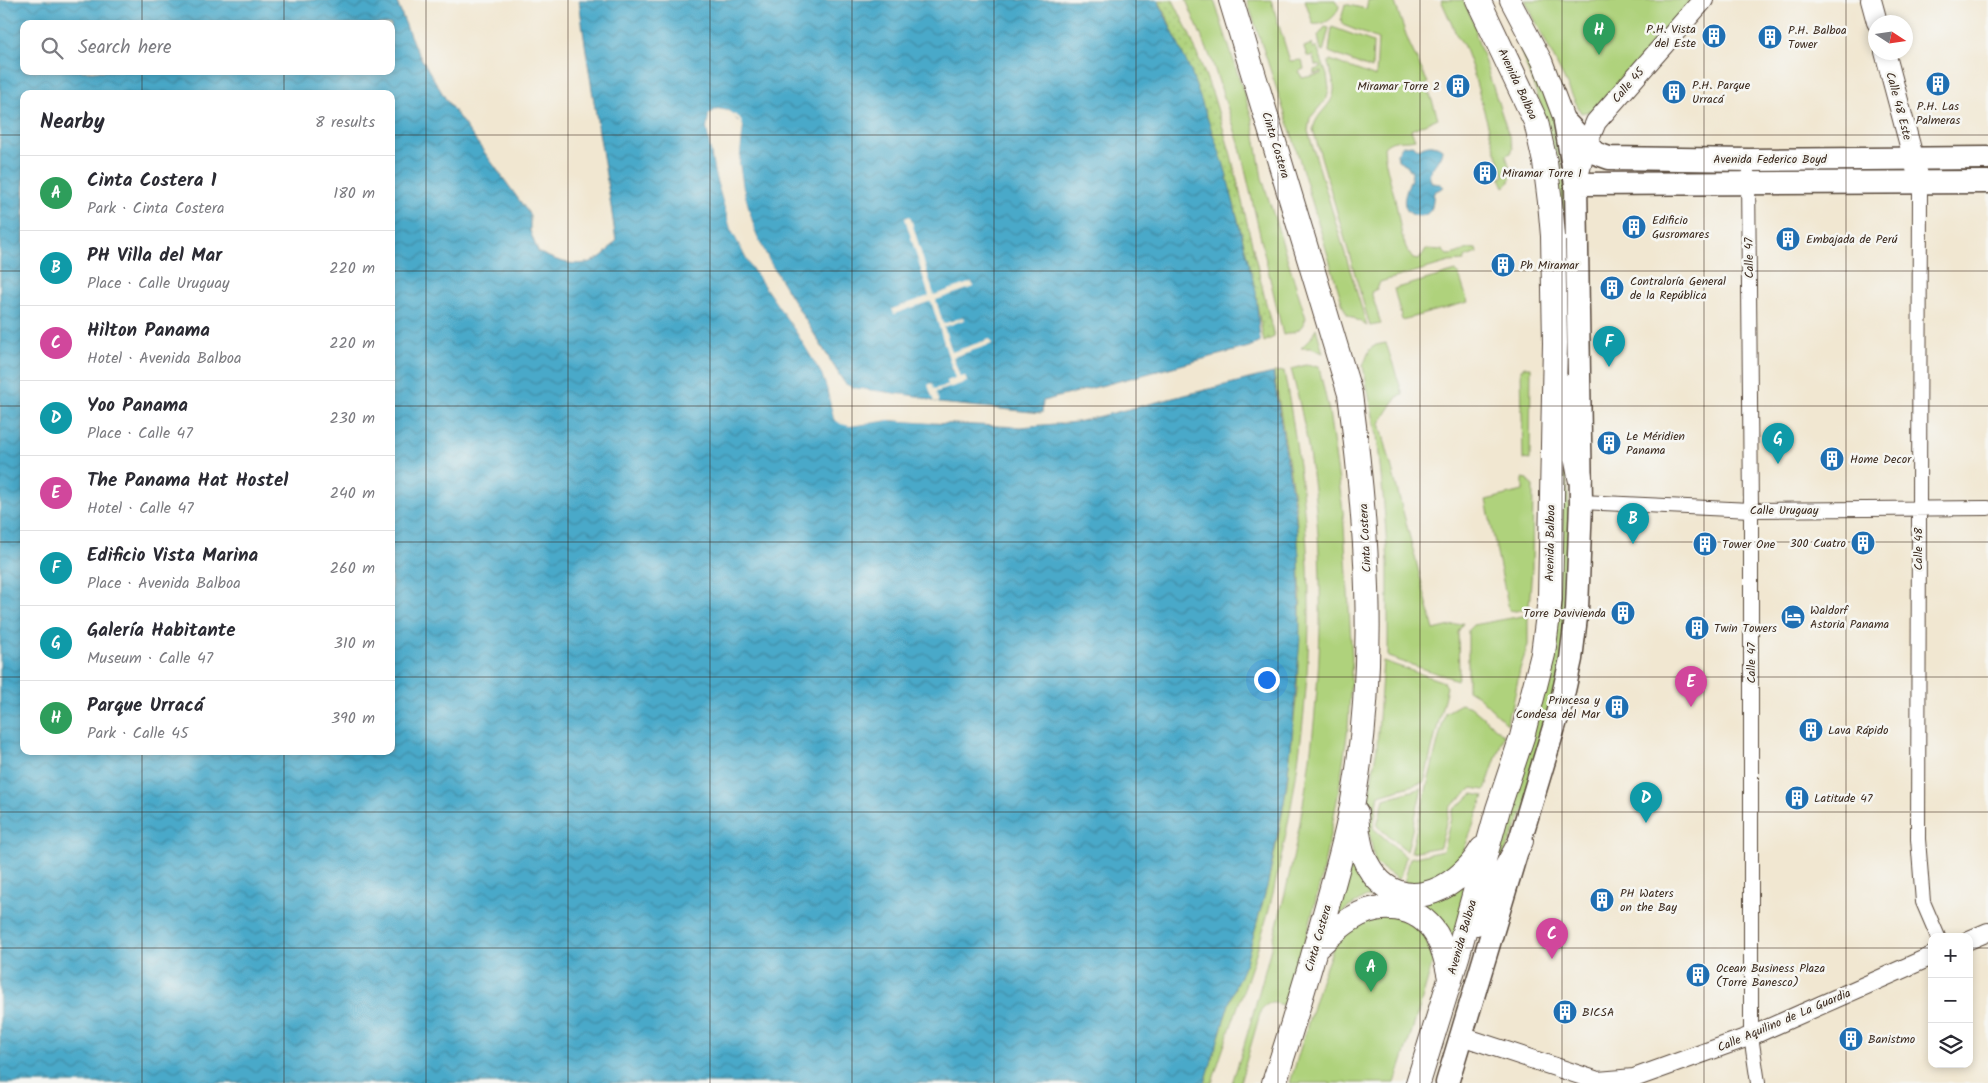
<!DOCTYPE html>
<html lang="en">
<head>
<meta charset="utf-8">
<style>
  body { margin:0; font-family:Kalam,sans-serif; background:#f7f7f7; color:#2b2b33 }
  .controls { position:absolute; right:15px; bottom:15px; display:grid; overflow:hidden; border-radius:10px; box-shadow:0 2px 8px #0003 }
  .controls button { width:45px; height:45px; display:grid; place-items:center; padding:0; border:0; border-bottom:1px solid #e1e1e2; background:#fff; color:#2b2b33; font:25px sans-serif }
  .compass { position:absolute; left:1868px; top:15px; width:45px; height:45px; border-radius:50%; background:#fff; box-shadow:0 2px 8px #0003; rotate:102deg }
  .you { position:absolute; left:1266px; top:679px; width:18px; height:18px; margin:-12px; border:4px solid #fff; border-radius:50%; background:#1a73e8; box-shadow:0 0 0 8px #1a73e833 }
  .badge { display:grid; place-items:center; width:32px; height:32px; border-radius:50%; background:#1f6fb2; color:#fff; font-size:16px; font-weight:700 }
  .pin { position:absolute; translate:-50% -41px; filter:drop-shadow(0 1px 2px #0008) }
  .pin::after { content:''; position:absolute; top:26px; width:18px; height:15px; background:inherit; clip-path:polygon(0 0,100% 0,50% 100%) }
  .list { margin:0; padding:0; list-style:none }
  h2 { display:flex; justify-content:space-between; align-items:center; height:65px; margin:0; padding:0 20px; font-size:21px }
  h2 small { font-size:16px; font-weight:400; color:#7c7c81 }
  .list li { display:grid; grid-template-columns:32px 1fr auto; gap:15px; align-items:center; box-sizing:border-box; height:75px; padding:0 20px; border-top:1px solid #e1e1e2 }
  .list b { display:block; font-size:19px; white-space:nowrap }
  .list p { margin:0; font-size:16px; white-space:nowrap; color:#7c7c81 }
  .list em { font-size:16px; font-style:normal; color:#7c7c81 }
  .icon { flex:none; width:28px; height:28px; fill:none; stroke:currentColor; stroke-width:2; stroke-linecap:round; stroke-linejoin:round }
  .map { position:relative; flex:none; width:1988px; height:1083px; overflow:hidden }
  .search { position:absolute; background:#fff; box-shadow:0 2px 8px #0003; left:20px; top:20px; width:375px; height:55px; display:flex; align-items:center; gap:12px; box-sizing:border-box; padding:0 18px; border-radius:10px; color:#7c7c81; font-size:19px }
  .panel { position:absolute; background:#fff; box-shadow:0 2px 8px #0003; left:20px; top:90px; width:375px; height:665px; border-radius:10px }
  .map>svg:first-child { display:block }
  .grass { fill:url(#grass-dots); stroke:#757e4c }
  .park { fill:#afd27b; stroke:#757e4c }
  .water { fill:url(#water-waves); stroke:#426a74; fill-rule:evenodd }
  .pier { fill:#f1e7d1 }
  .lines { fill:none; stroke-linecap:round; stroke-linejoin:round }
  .minor-casing { stroke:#564639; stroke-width:16 }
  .tertiary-casing { stroke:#564639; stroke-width:20 }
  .secondary-casing { stroke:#564639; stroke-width:22 }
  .primary-casing { stroke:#564639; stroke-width:25 }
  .trunk-casing { stroke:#564639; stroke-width:26 }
  .minor { stroke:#fff; stroke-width:14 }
  .tertiary { stroke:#fff; stroke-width:18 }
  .secondary { stroke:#fff; stroke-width:20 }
  .primary { stroke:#fff; stroke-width:22 }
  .trunk { stroke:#fff; stroke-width:24 }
  .grid { fill:none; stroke:#3b2a1e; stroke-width:1; stroke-opacity:0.55 }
  .labels { text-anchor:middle; stroke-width:5; stroke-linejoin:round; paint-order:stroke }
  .poi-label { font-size:12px; fill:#3b2a1e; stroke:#f6f6f2; text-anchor:start }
  .street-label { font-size:12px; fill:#3b2a1e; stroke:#f6f6f2 }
</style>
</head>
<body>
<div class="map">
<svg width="1988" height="1083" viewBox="0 0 1988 1083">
  <defs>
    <pattern id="grass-dots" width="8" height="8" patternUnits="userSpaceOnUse" patternTransform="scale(1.25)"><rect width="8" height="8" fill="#afd27b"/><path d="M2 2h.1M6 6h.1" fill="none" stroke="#97b46a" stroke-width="1.8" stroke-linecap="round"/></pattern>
    <pattern id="water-waves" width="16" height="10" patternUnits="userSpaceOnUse" patternTransform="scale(1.25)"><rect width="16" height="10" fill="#4aa9c9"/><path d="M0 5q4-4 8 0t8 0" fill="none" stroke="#3f8aa3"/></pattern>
  </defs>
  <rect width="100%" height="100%" fill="#f6f6f2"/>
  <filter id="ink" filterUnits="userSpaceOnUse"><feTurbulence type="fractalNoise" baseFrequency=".02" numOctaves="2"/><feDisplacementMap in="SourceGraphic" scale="10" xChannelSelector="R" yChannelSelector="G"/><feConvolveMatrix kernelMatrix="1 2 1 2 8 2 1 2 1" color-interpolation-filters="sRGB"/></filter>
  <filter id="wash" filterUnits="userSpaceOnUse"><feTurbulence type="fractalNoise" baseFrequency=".0096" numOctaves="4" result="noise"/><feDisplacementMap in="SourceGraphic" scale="20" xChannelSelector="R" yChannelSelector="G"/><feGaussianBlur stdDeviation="1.12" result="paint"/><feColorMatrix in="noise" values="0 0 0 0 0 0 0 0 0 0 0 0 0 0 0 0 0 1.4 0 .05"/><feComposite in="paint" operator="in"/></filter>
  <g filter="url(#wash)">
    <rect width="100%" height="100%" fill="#f1e7d1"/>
    <path class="grass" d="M1158,0H1173L1189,33L1213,95L1231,155L1274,337L1264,342C1246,244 1224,148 1182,56C1174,38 1169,17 1158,0Z"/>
    <path class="park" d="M1186,0H1214L1252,118L1262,178L1306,318C1301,331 1296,332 1283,335L1239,143L1212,61Z
      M1247,0H1271L1290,61L1302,60L1304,69L1299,71L1302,78L1322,74V72L1314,74V70L1321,68V66L1315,65L1313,56H1307L1304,47L1312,44L1313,48H1317L1327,75L1329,89L1327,98L1310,118L1308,131L1367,326L1347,314L1343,306L1294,141Z
      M1305,0H1335L1339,6C1337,17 1324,26 1313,24Z
      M1368,0H1394L1409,43L1428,83L1413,95L1427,86L1438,118L1411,130L1415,139C1404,142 1394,137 1384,147C1385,167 1392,184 1396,204C1400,222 1401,245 1413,259L1419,260L1426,249L1442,250L1447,255C1459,255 1465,247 1476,249L1477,253L1464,258V261L1449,262L1380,282L1377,289L1371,292L1381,324L1370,326L1313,129C1317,111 1333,106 1334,91C1335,82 1330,72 1328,63L1330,60L1376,77L1378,39L1343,25L1341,20L1345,4L1366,9Z
      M1441,0H1463L1476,27V35L1513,148L1511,153L1506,155C1509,167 1516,179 1504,187L1500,178L1504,176L1491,136L1472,68L1463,44L1457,36Z
      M1525,0H1699L1591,111L1581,113Z
      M1510,21L1556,120L1567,198L1570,268H1561L1542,109Z
      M1325,27L1329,28L1323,52L1321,51L1318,36Z
      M1332,27L1373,42L1372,69L1329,52Z
      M1456,271L1459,275L1468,302L1402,320L1394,289Z
      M1316,328L1323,353L1311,348H1301L1311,338Z
      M1386,343L1403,395L1397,397L1380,423L1434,630L1463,623L1458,632L1459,673L1457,680L1388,657V563L1384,505L1377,436L1363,366L1370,349L1376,345Z
      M1306,365L1319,367L1329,412L1343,510L1352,657L1348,728L1339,790L1321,880L1288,1007C1276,1003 1270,999 1261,1010L1240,1083H1232C1245,1045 1255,1006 1266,967C1277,924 1289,882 1297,838C1326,687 1332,518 1291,369Z
      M1525,367H1531L1530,460L1523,459L1521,369Z
      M1284,371C1296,435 1305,501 1308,566C1313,673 1299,784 1274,889C1259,955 1232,1018 1212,1083H1205L1232,994L1246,962L1268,883L1279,832L1287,785L1297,691L1301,595L1296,509L1274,372Z
      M1559,404L1571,525L1562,675L1529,800L1471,926L1542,695Z
      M1523,478L1528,479L1533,487L1532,568L1529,607L1516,611L1509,610L1486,500L1523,491Z
      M1528,615V645L1520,669L1512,709L1509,712L1507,724L1478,696L1468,690V630L1473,625Z
      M1383,661L1444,682L1447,687L1424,782L1379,795L1373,828L1406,857L1399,880L1375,863L1366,814L1377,747Z
      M1461,704L1471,707L1504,735L1485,790L1472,788L1450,807L1440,847L1411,852L1445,713Z
      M1422,788L1407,851L1377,826L1384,799Z
      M1473,794L1484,796L1458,866L1425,886L1404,883L1410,858L1443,851L1453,810Z
      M1354,844L1369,887L1396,896L1478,863L1450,966L1444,937L1385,897H1366L1346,909L1333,927Z
      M1396,915L1424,933L1433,961L1421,1003L1395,1083H1290L1321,980L1335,943L1363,916Z"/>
    <path class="water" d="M0,0H396L415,48L447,101L530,215V231L538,252C556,261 579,270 599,258C605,255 611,246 616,241C605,161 589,81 579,0H1158L1191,72L1224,165L1256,292L1260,342L1249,347L1043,401L1042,413L939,403L920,397L853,388L845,384L769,261L755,232L743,188L739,163L743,126L729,111L717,109L709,115L707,128L715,174L731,229L750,265L797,333L822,374L827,388L834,419L850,426L890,420L931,423L1020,427L1077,422L1273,373L1295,511L1299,555L1300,638L1291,747L1284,802L1268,883L1246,962L1232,994L1205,1083H0ZM24,24H391V71H24ZM24,94H391V751H24Z
      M1412,145L1418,149C1427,144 1434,143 1442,149C1441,164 1422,171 1433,183L1440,184L1444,187L1434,192C1433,197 1433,203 1432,207C1428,220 1408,218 1405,206C1402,195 1411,184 1412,173L1407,165L1398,160L1397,154L1402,146Z"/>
    <path class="pier" d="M717,109L729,111L740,118L743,126L739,163L743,188L755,232L769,261L836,373L845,384L853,388L920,397L922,400L852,391L843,386L834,374L767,262L753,233L741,189L736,163L741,127L738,120L728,113L718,112L711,116L710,128L718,173L733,228L753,264L799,332L824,373L830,388L836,418L842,422L850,423L890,417L930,421L931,423L890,420L850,426L841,424L834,419L827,388L822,374L797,333L750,265L731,229L715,174L707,128L709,115Z
      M910,216L934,295L972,282L973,287L936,300L943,324L963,317L964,320L944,327L952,352L990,339L992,344L953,357L960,377L965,376L967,382L936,392L939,403L934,402L928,385L932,383L934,389L948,385L947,381L955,378L931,301L894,314L892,309L929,296L905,218Z"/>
  </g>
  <g filter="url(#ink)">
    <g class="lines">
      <defs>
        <path id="minor" d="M1748,175L1751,510V1036L1758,1083
          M1920,183L1918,839L1923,902L1938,937
          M1581,502L1751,510L1988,508"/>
        <path id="tertiary" d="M1969,940L1988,932
          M1461,1036L1598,1081L1634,1078L1751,1036L1932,956"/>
        <path id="secondary" d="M1510,0L1542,61L1565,122
          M1871,0L1877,22
          M1885,52L1920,183
          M1576,184L1586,146L1596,122L1703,0"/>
        <path id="primary" d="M1566,123L1595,153L1609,158L1749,160L1988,158
          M1576,184L1988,182
          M1447,1083L1561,704L1571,659L1577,609L1581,502L1576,184L1565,122"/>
        <path id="trunk" d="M1231,0L1350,394C1367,524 1377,658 1355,789C1349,828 1338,867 1327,906C1311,965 1293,1025 1274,1083
          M1563,386L1580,477
          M1356,813C1357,830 1359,847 1366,862C1395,919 1456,894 1482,849
          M1476,923L1521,841
          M1315,949C1327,938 1338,927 1351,919C1379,901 1417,904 1436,934C1444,948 1447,963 1450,978
          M1418,1083L1457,957L1498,809L1522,737L1543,654L1550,599L1555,343L1553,236L1550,202L1545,162L1536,122L1478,0"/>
      </defs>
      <use href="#minor" class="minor-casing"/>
      <use href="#tertiary" class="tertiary-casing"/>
      <use href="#secondary" class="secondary-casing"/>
      <use href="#primary" class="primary-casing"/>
      <use href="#trunk" class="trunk-casing"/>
      <use href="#minor" class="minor"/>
      <use href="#tertiary" class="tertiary"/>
      <use href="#secondary" class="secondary"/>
      <use href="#primary" class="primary"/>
      <use href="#trunk" class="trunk"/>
    </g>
  </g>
  <path class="grid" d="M142,0V24M284,0V24M426,0V1083M568,0V1083M710,0V1083M852,0V1083M994,0V1083M1136,0V1083M1278,0V1083M1420,0V1083M1562,0V1083M1704,0V1083M1846,0V1083M142,71V94M284,71V94M0,135H24M391,135H1988M0,271H24M391,271H1988M0,406H24M391,406H1988M0,542H24M391,542H1988M0,677H24M391,677H1988M142,751V1083M284,751V1083M0,812H1988M0,948H1932M1969,948H1988"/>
  <defs>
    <symbol id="building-disc" viewBox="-11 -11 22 22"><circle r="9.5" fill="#1f6fb2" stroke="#f6f6f2"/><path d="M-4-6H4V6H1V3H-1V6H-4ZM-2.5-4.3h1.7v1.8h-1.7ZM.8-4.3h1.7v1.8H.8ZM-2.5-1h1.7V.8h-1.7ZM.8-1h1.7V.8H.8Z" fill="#fff"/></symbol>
    <symbol id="hotel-disc" viewBox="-11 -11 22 22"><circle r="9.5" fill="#1f6fb2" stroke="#f6f6f2"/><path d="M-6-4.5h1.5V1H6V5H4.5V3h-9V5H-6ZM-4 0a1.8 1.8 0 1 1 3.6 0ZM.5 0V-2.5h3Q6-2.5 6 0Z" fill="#fff"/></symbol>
  </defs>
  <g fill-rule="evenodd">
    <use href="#building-disc" x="1700" y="22" width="28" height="28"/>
    <use href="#building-disc" x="1756" y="23" width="28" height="28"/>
    <use href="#building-disc" x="1924" y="70" width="28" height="28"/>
    <use href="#building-disc" x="1444" y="72" width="28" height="28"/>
    <use href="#building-disc" x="1660" y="78" width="28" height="28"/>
    <use href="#building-disc" x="1471" y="159" width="28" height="28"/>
    <use href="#building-disc" x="1620" y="213" width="28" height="28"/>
    <use href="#building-disc" x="1774" y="225" width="28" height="28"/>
    <use href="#building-disc" x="1489" y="251" width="28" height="28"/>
    <use href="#building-disc" x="1598" y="274" width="28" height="28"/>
    <use href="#building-disc" x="1595" y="429" width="28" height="28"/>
    <use href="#building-disc" x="1818" y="445" width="28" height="28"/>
    <use href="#building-disc" x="1849" y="529" width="28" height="28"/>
    <use href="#building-disc" x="1691" y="530" width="28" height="28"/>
    <use href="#building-disc" x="1609" y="599" width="28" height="28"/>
    <use href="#hotel-disc" x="1779" y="603" width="28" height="28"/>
    <use href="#building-disc" x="1683" y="614" width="28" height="28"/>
    <use href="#building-disc" x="1603" y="693" width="28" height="28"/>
    <use href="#building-disc" x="1797" y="716" width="28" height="28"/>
    <use href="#building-disc" x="1783" y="784" width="28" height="28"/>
    <use href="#building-disc" x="1588" y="886" width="28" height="28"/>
    <use href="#building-disc" x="1684" y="961" width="28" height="28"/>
    <use href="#building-disc" x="1551" y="998" width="28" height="28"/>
    <use href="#building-disc" x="1837" y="1025" width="28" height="28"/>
  </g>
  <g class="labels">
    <g class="poi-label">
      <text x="1696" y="33" text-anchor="end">P.H. Vista<tspan x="1696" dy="14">del Este</tspan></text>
      <text x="1788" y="34">P.H. Balboa<tspan x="1788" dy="14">Tower</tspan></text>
      <text x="1692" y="89">P.H. Parque<tspan x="1692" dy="14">Urracá</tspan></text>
      <text x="1440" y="90" text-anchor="end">Miramar Torre 2</text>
      <text x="1938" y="110" text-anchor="middle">P.H. Las<tspan x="1938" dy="14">Palmeras</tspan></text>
      <text x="1502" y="177">Miramar Torre 1</text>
      <text x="1652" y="224">Edificio<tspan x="1652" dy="14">Gusromares</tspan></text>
      <text x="1806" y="243">Embajada de Perú</text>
      <text x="1520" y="269">Ph Miramar</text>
      <text x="1630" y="285">Contraloría General<tspan x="1630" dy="14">de la República</tspan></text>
      <text x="1626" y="440">Le Méridien<tspan x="1626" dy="14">Panama</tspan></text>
      <text x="1850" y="463">Home Decor</text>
      <text x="1846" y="547" text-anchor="end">300 Cuatro</text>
      <text x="1722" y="548">Tower One</text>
      <text x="1810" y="614">Waldorf<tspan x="1810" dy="14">Astoria Panama</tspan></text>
      <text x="1606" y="617" text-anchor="end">Torre Davivienda</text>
      <text x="1714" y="632">Twin Towers</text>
      <text x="1600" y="704" text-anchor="end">Princesa y<tspan x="1600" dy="14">Condesa del Mar</tspan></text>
      <text x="1828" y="734">Lava Rápido</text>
      <text x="1814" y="802">Latitude 47</text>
      <text x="1620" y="897">PH Waters<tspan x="1620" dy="14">on the Bay</tspan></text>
      <text x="1716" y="972">Ocean Business Plaza<tspan x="1716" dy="14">(Torre Banesco)</tspan></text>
      <text x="1582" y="1016">BICSA</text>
      <text x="1868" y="1043">Banistmo</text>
    </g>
    <g class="street-label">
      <text transform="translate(1518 84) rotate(65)" y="4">Avenida Balboa</text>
      <text transform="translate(1628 85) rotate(-49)" y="4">Calle 45</text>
      <text transform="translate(1899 106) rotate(75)" y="4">Calle 48 Este</text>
      <text transform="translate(1276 145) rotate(73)" y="4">Cinta Costera</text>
      <text x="1770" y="163">Avenida Federico Boyd</text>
      <text transform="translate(1749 258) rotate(-91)" y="4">Calle 47</text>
      <text x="1784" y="514">Calle Uruguay</text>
      <text transform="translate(1365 538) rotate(-93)" y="4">Cinta Costera</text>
      <text transform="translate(1550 543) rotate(-89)" y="4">Avenida Balboa</text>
      <text transform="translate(1918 549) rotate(-90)" y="4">Calle 48</text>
      <text transform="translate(1751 663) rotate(-90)" y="4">Calle 47</text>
      <text transform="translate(1462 937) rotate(-74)" y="4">Avenida Balboa</text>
      <text transform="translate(1318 938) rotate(-74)" y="4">Cinta Costera</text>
      <text transform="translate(1784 1020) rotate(-23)" y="4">Calle Aquilino de La Guardia</text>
    </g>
  </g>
</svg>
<div class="controls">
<button>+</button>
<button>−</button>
<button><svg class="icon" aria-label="layers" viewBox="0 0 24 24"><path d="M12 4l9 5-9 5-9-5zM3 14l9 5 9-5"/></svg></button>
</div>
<svg class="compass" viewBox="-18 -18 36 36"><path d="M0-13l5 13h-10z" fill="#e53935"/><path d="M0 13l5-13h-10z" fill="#7c7c81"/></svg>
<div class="you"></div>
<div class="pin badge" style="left:1371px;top:992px;background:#2e9e5b">A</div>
<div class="pin badge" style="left:1633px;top:544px;background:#0f9aa8">B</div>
<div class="pin badge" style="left:1552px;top:959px;background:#d1479c">C</div>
<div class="pin badge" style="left:1646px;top:823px;background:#0f9aa8">D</div>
<div class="pin badge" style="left:1691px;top:707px;background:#d1479c">E</div>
<div class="pin badge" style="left:1609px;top:367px;background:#0f9aa8">F</div>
<div class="pin badge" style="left:1778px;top:464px;background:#0f9aa8">G</div>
<div class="pin badge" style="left:1599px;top:55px;background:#2e9e5b">H</div>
<div class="search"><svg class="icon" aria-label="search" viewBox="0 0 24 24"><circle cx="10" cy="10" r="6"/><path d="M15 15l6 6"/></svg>Search here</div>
<section class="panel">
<h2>Nearby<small>8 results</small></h2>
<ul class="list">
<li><span class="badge" style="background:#2e9e5b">A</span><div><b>Cinta Costera 1</b><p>Park · Cinta Costera</p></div><em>180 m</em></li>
<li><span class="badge" style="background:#0f9aa8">B</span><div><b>PH Villa del Mar</b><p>Place · Calle Uruguay</p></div><em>220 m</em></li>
<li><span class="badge" style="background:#d1479c">C</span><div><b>Hilton Panama</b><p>Hotel · Avenida Balboa</p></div><em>220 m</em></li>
<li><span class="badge" style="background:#0f9aa8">D</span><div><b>Yoo Panama</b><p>Place · Calle 47</p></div><em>230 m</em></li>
<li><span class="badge" style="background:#d1479c">E</span><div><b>The Panama Hat Hostel</b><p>Hotel · Calle 47</p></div><em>240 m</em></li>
<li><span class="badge" style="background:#0f9aa8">F</span><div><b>Edificio Vista Marina</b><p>Place · Avenida Balboa</p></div><em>260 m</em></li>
<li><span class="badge" style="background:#0f9aa8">G</span><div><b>Galería Habitante</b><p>Museum · Calle 47</p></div><em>310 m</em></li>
<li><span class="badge" style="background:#2e9e5b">H</span><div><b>Parque Urracá</b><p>Park · Calle 45</p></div><em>390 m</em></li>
</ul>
</section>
</div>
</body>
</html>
